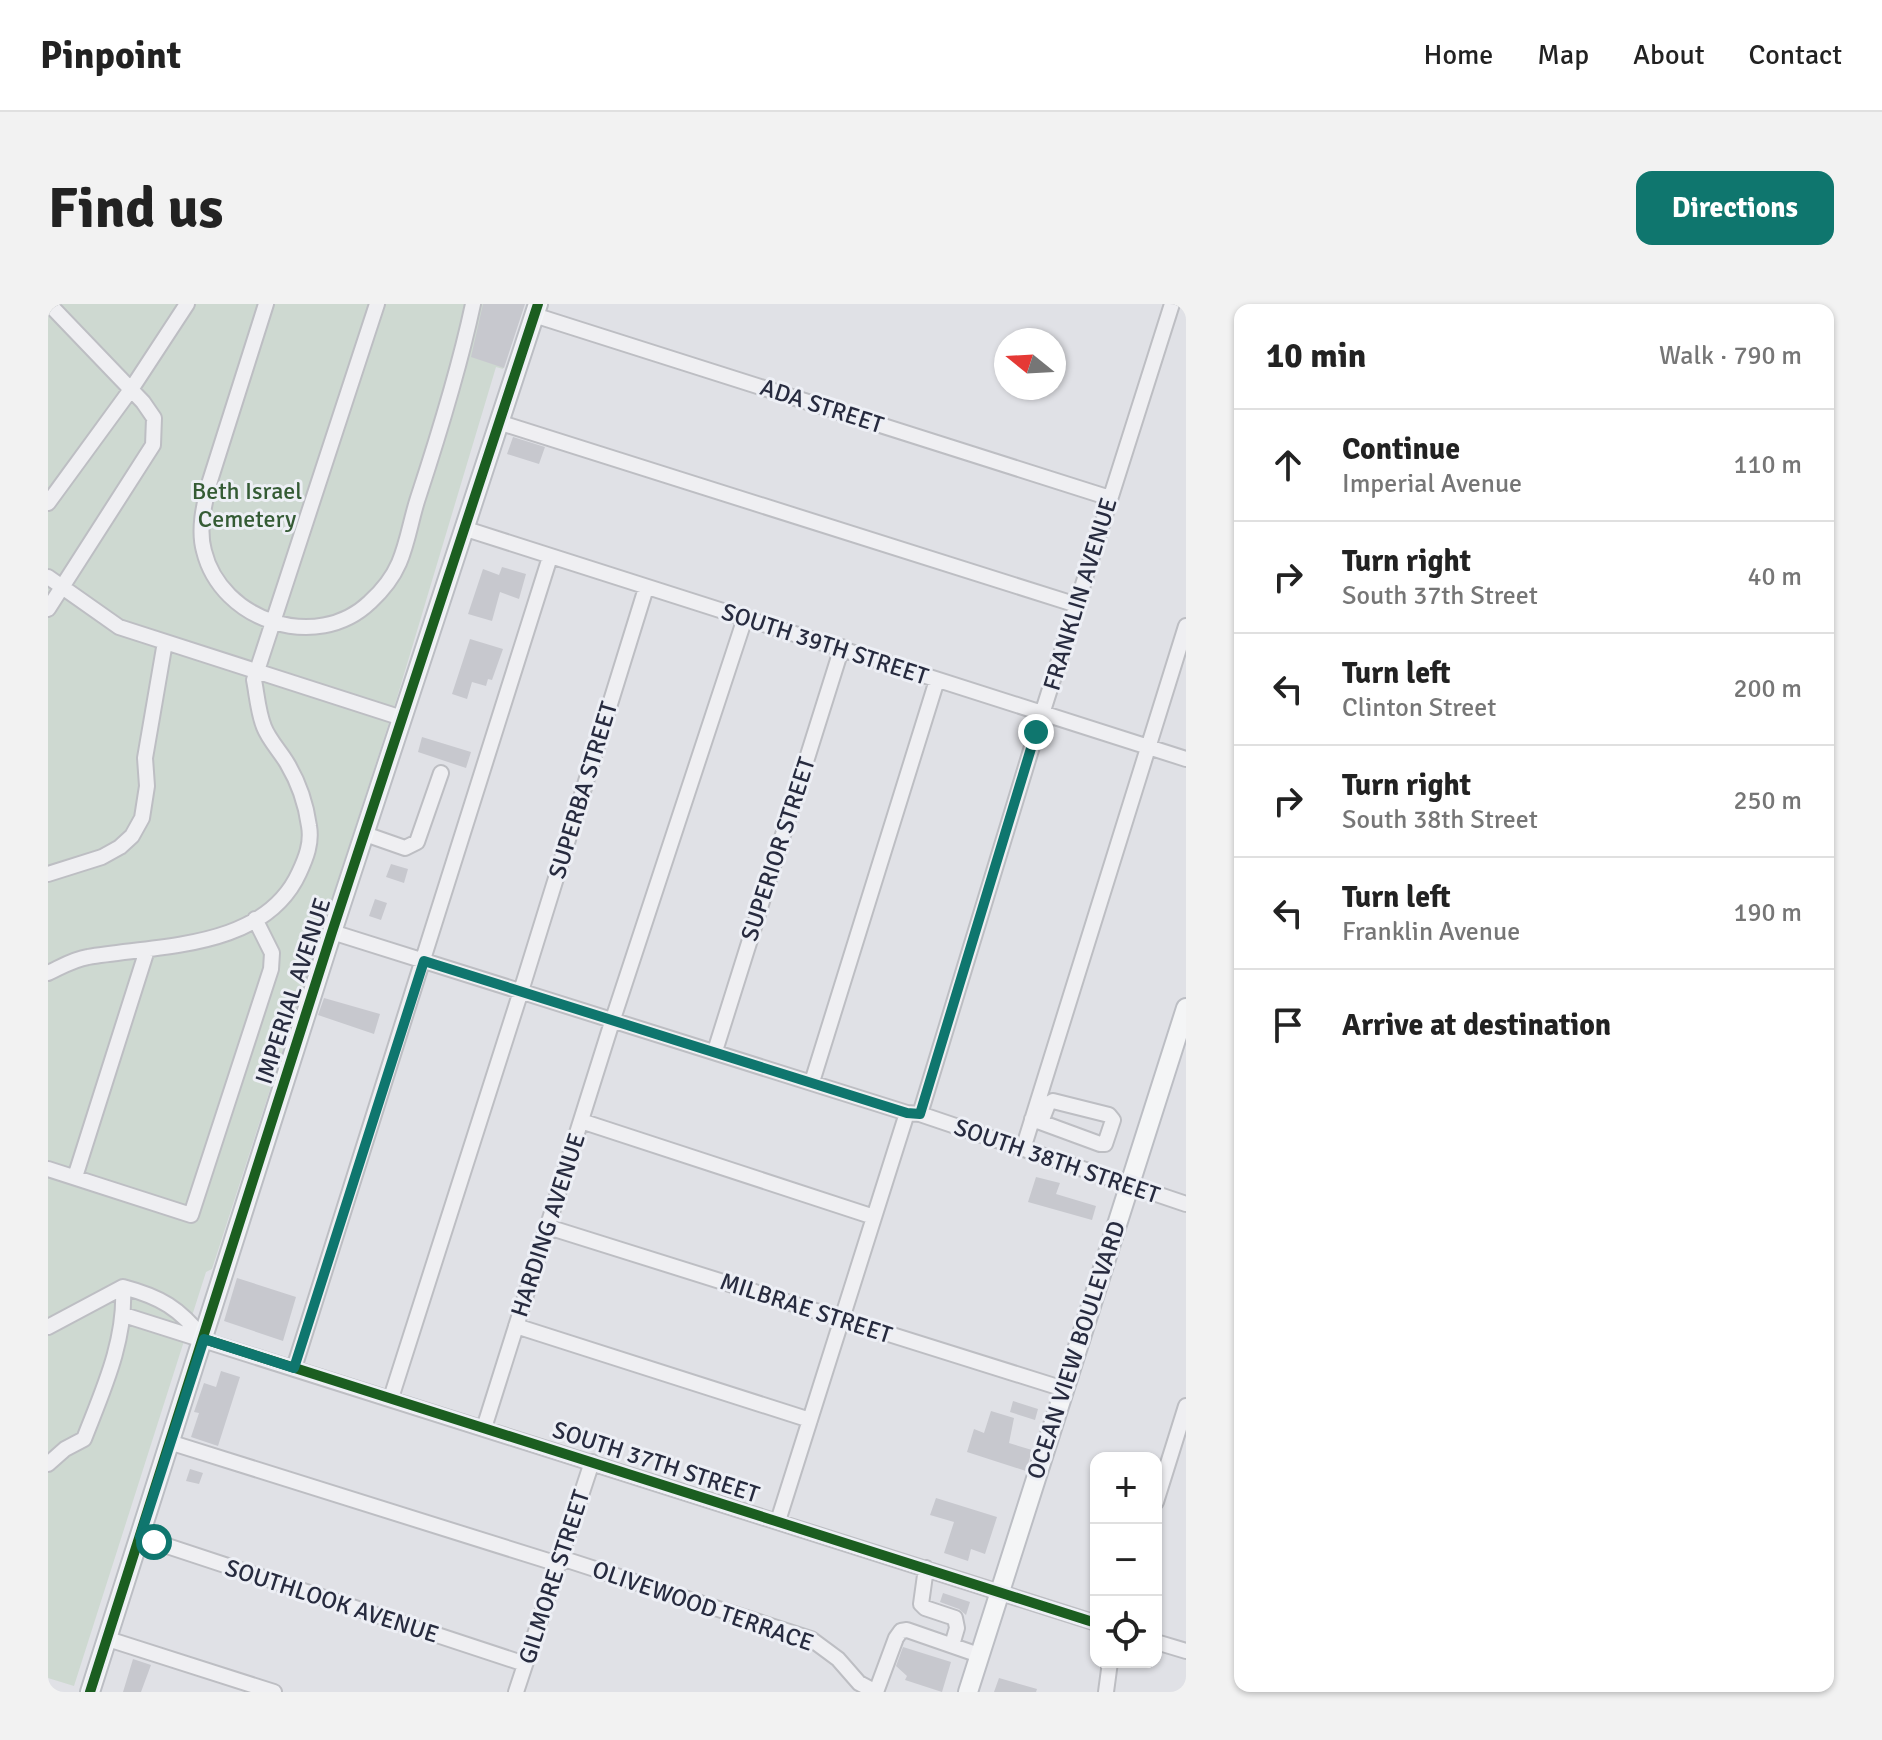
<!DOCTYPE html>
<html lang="en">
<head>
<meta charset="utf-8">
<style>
  body { margin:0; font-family:Signika,sans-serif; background:#f2f2f2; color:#222 }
  .controls { position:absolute; right:24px; bottom:24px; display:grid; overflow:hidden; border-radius:16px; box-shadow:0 2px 6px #0004 }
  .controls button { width:72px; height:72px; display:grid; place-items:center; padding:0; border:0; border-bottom:2px solid #e0e0e0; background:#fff; color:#222; font:40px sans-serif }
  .compass { position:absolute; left:946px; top:24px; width:72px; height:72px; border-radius:50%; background:#fff; box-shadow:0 2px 6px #0004; rotate:288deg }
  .stop { position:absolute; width:24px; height:24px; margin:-18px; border:6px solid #0f766e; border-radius:50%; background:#fff }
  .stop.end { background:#0f766e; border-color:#fff; box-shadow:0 2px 8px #0008 }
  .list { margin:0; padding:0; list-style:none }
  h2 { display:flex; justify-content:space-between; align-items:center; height:104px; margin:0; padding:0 32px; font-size:34px }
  h2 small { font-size:26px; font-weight:400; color:#767676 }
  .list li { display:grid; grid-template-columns:52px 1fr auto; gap:24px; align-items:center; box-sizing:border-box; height:112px; padding:0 32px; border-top:2px solid #e0e0e0 }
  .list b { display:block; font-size:30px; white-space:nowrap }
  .list p { margin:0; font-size:26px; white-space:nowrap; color:#767676 }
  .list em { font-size:26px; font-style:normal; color:#767676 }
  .icon { flex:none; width:44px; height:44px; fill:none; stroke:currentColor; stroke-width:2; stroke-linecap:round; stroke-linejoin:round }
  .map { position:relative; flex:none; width:1138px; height:1388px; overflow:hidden; border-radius:16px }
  header { display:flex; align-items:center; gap:48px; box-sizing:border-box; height:112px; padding:0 40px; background:#fff; border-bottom:2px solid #e0e0e0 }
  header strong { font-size:38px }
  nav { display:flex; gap:44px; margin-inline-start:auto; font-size:28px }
  .intro { display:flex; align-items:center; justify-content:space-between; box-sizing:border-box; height:192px; padding:0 48px }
  h1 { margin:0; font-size:56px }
  .button { padding:20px 36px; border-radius:16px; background:#0f766e; color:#fff; font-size:28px; font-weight:700 }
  main { display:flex; gap:48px; padding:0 48px }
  aside { flex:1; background:#fff; border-radius:16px; box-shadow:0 2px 6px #0004 }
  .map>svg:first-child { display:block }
  .green { fill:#ced9d1 }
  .building { fill:#c7c8ce }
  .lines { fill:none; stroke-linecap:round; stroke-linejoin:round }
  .minor-casing { stroke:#bdbec3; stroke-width:18 }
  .major-casing { stroke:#bcbec4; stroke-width:22 }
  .minor { stroke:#efeff2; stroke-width:14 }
  .major { stroke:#f4f5f6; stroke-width:18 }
  .cycleway-casing { stroke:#edeff5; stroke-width:15 }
  .cycleway { stroke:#1b5e20; stroke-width:10 }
  .route { stroke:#0f766e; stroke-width:10 }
  .labels { text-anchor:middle; stroke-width:6; stroke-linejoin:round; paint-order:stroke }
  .street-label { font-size:24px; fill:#272b3f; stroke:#edeff5 }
  .park-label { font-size:24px; fill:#345b34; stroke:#edeff5 }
</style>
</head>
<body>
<header>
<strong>Pinpoint</strong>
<nav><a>Home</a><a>Map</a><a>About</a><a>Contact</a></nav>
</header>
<div class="intro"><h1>Find us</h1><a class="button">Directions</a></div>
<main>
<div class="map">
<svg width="1138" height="1388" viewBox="0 0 1138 1388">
  <rect width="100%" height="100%" fill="#e0e1e6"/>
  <path class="green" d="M0,0H476L455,65L448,63L348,397L164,965L158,968L26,1382L0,1374Z"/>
  <path class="building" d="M435,0H477L456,64L423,53Z
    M465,133L497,143L491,160L459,150Z
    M454,263L478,270L471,295L452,288L444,317L420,310L435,265L451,271Z
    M422,335L455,345L444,376L440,375L438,382L424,378L419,395L404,390Z
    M374,433L423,448L418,464L370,448Z
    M343,560L360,565L356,579L338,573Z
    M327,595L339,599L333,616L321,612Z
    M276,694L332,710L326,730L270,711Z
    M988,873L1012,879L1008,890L1048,902L1044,916L980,898Z
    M189,974L248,993L235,1037L176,1017Z
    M173,1067L192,1073L170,1142L143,1133L151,1109L146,1108L156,1079L168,1083Z
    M965,1097L990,1105L987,1116L962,1108Z
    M943,1107L966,1114L961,1139L984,1146L978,1167L919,1148L926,1125L936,1129Z
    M142,1165L155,1169L151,1180L138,1177Z
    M888,1194L949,1213L937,1250L923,1245L920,1257L896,1249L906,1218L882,1211Z
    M895,1289L922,1298L918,1311L911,1305L892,1298Z
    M855,1343L903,1358L894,1388L857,1376L859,1372L848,1362Z
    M85,1355L103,1361L93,1388H75Z
    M951,1374L989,1385L988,1388H946Z"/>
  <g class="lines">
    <defs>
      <path id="minor" d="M218,0L161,180C156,201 150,226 156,247C173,317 269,349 322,298C334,287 345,273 351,259C360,238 363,215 370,194C391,130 411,66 425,0
        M486,11L1062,194
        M450,118L1029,301
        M0,199L84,84L139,0
        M415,224L1138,455
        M0,273L71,323L354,414
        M0,305L105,141L106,114L95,98L1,0
        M317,530L357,544L369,538L393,469
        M0,570L54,553L72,543L84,532L94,514L99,482L97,454L117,338
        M284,628L859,809L872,810L1138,900
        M0,669C13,663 26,655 40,653C108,641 216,646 251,569C258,554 264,539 261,522C258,500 251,479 239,459C232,447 221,436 216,423C210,408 209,391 206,376L329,0
        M667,747L794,343
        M764,778L889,376
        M872,810L994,410L1124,0
        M984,815L1052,840H1057L1065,816L1061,811L1005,797L1000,800L993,818
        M533,817L826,913
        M975,845L1138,322
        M0,865L143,911L223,665L224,649L207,615
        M27,873L99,646
        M500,923L1016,1085
        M76,1011L1048,1319
        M468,1022L762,1116
        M0,1023L75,983C113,993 131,1004 156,1035
        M246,1064L502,253
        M343,1094L473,687L598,284
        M436,1124L564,718L697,314
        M121,1138L510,1260
        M0,1160L17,1145L36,1135C55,1086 78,1037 75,983
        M1108,1198L1138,1102
        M730,1217L859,809
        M92,1233L477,1360
        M513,1254L763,1335L790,1355L811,1379L828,1388
        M878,1264L873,1300L877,1304L907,1314L909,1324L904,1341
        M60,1335L226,1388
        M1108,1338L1138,1347
        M468,1388L544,1158
        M828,1388L848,1334L853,1327L859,1326L931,1351
        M1058,1388L1062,1358"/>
      <path id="major" d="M42,1388L284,628L490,0
        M920,1388L1138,704"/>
    </defs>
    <use href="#minor" class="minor-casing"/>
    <use href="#major" class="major-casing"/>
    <use href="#minor" class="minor"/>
    <use href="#major" class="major"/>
    <defs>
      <path id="cycleway" d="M156,1035L1048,1319
        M42,1388L284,628L490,0"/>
    </defs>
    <use href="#cycleway" class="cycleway-casing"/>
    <use href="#cycleway" class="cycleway"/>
  </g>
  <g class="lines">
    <path class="route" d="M106,1238L92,1233L156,1035L246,1064L376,657L859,809L872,810L988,428"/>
  </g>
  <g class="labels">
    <g class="street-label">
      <text transform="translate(774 102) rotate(18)" y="8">ADA STREET</text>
      <text transform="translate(1032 290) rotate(-73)" y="8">FRANKLIN AVENUE</text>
      <text transform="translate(777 340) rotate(18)" y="8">SOUTH 39TH STREET</text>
      <text transform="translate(535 486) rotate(-73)" y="8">SUPERBA STREET</text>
      <text transform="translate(730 545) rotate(-72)" y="8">SUPERIOR STREET</text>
      <text transform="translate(245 687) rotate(-72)" y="8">IMPERIAL AVENUE</text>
      <text transform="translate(1009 857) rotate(19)" y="8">SOUTH 38TH STREET</text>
      <text transform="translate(500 921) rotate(-72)" y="8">HARDING AVENUE</text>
      <text transform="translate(758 1004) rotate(18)" y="8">MILBRAE STREET</text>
      <text transform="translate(1028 1046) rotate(-72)" y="8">OCEAN VIEW BOULEVARD</text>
      <text transform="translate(608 1158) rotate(18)" y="8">SOUTH 37TH STREET</text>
      <text transform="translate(506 1273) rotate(-72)" y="8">GILMORE STREET</text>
      <text transform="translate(284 1297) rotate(18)" y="8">SOUTHLOOK AVENUE</text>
      <text transform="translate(655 1302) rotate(19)" y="8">OLIVEWOOD TERRACE</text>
    </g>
    <g class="park-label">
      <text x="199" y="195">Beth Israel<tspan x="199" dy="28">Cemetery</tspan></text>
    </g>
  </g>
</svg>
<div class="controls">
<button>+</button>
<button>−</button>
<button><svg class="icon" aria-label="locate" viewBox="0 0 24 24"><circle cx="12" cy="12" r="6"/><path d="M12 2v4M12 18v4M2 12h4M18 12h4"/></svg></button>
</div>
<svg class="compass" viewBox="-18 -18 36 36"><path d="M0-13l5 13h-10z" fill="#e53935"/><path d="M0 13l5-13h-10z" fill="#767676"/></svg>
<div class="stop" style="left:106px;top:1238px"></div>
<div class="stop end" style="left:988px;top:428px"></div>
</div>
<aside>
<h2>10 min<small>Walk · 790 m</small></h2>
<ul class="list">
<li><svg class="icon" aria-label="ahead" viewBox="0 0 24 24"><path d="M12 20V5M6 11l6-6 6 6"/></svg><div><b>Continue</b><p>Imperial Avenue</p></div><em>110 m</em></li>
<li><svg class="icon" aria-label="right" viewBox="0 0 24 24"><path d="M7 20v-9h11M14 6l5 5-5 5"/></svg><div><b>Turn right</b><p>South 37th Street</p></div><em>40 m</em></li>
<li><svg class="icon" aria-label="left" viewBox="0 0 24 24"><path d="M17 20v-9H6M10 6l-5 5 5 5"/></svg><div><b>Turn left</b><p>Clinton Street</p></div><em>200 m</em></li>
<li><svg class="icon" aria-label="right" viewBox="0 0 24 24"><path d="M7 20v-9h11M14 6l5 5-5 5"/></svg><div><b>Turn right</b><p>South 38th Street</p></div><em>250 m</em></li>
<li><svg class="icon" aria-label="left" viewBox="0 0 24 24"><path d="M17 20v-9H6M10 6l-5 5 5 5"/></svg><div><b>Turn left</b><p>Franklin Avenue</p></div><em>190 m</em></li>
<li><svg class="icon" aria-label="arrive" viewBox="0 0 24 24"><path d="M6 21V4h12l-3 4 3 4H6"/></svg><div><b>Arrive at destination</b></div></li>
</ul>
</aside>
</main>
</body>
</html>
